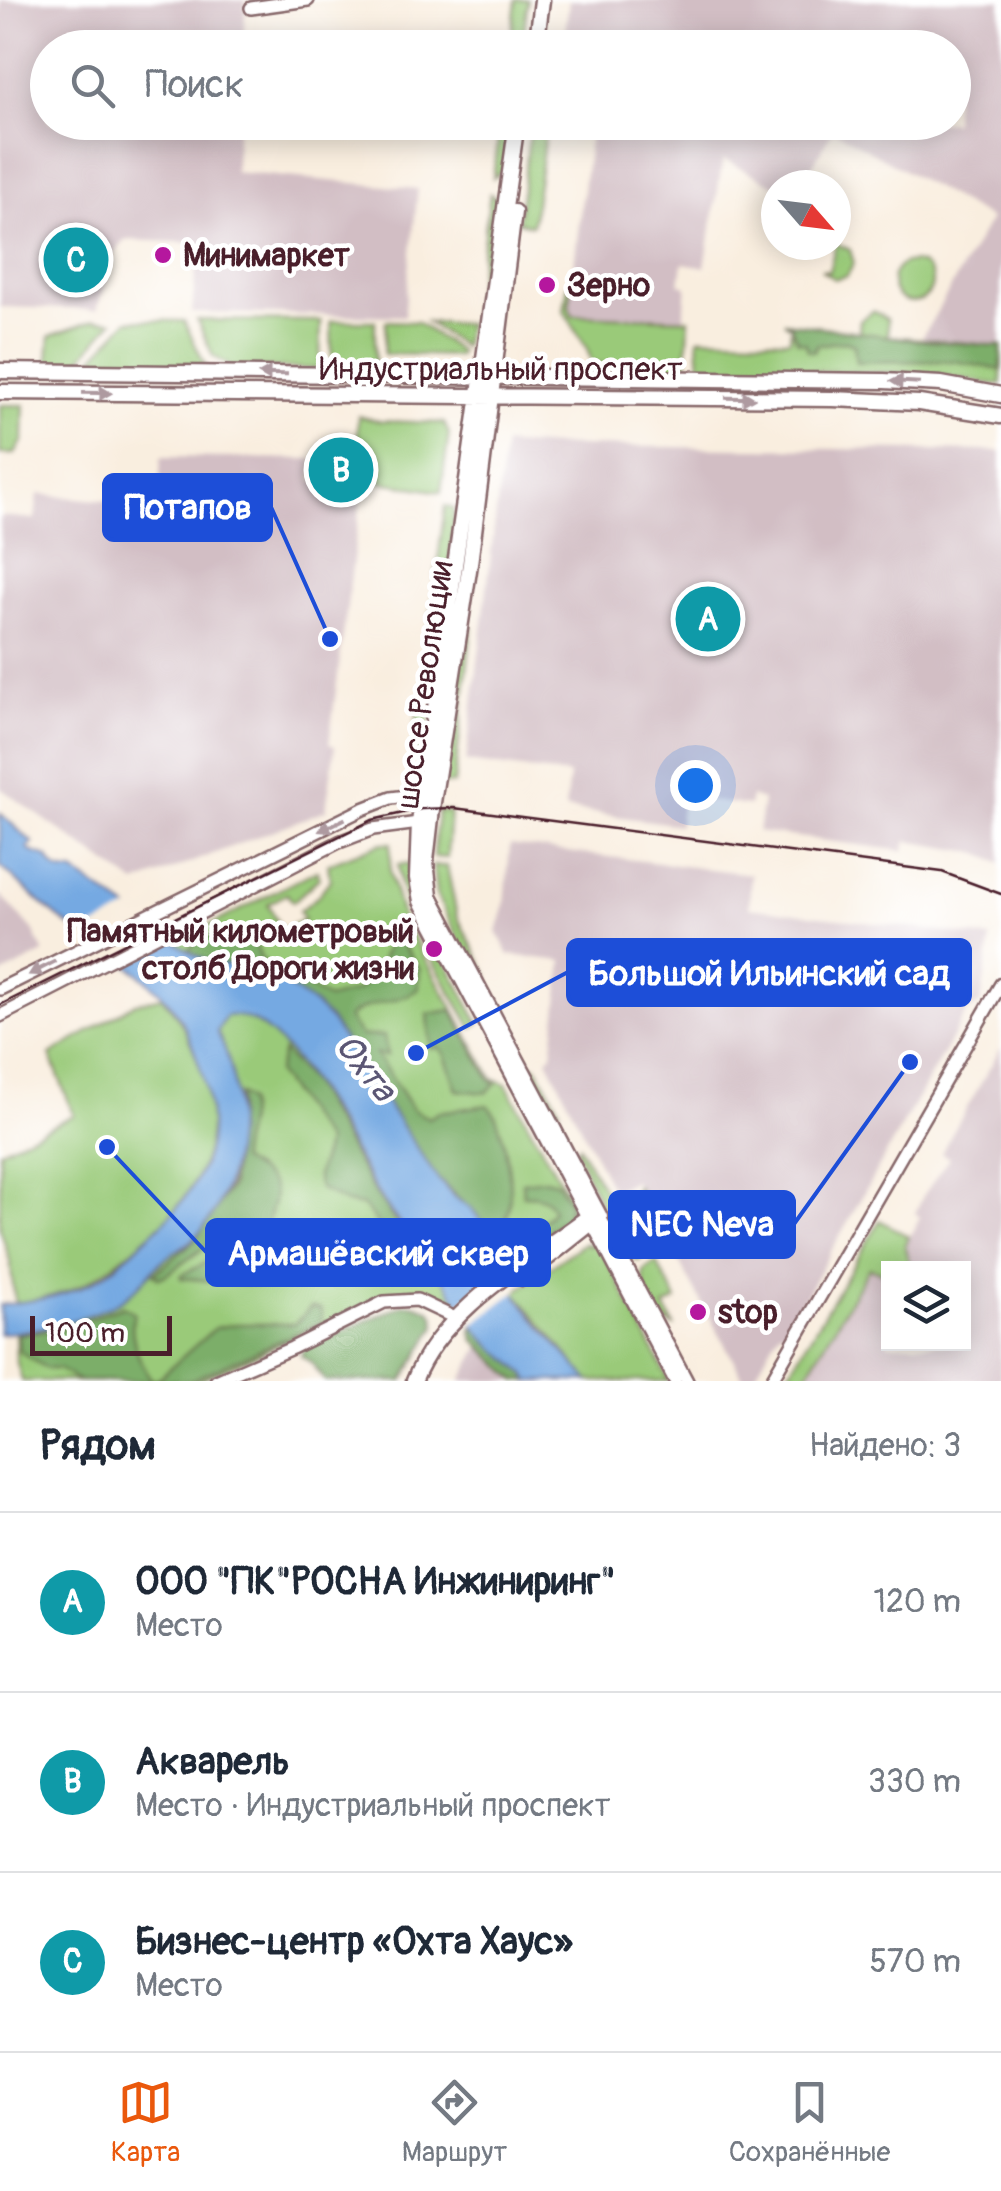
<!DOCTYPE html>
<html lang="ru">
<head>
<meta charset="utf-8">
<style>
  body { margin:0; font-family:Pangolin,sans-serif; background:#f6f6f7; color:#1f2937 }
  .controls { position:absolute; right:30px; bottom:30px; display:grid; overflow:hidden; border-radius:0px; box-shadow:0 5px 25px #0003 }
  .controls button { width:90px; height:90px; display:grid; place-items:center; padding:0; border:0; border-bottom:2px solid #e0e1e3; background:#fff; color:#1f2937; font:50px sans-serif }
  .compass { position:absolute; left:761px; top:170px; width:90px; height:90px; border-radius:50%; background:#fff; box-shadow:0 5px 25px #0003; rotate:118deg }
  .scale { position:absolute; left:30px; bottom:25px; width:142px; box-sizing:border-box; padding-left:10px; border:5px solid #4a1f2b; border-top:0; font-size:28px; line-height:35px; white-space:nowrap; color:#4a1f2b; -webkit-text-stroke:8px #fff; paint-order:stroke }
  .you { position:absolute; left:695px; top:785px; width:35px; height:35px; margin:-25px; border:8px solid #fff; border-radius:50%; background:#1a73e8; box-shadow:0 0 0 15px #1a73e833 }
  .badge { display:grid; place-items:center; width:65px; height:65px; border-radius:50%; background:#ea580c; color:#fff; font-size:32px; font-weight:700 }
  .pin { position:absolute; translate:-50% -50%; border:5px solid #fff; box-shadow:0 2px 10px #0006 }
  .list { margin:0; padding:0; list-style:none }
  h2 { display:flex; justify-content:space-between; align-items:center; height:130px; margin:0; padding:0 40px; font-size:42px }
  h2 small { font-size:32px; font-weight:400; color:#747a83 }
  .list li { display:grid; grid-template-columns:65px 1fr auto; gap:30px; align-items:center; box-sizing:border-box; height:180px; padding:0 40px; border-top:2px solid #e0e1e3 }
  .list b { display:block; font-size:38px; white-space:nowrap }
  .list p { margin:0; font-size:32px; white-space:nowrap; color:#747a83 }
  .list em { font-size:32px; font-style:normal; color:#747a83 }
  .icon { flex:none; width:55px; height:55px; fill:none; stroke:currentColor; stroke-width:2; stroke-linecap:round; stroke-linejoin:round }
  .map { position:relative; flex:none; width:1001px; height:1381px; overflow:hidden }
  .search { position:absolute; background:#fff; box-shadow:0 5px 25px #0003; left:30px; right:30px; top:30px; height:110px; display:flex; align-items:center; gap:25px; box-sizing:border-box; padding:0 35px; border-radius:55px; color:#747a83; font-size:38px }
  .sheet { height:670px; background:#fff }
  nav { display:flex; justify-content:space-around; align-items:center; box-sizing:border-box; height:140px; border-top:2px solid #e0e1e3; background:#fff; font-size:28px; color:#747a83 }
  nav a { display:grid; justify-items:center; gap:5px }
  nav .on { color:#ea580c }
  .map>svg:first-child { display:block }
  .industrial { fill:#d2bec4 }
  .green { fill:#9aca79; stroke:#727452; stroke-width:2.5 }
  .forest { fill:#7bae69; stroke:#62664a; stroke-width:2.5 }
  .water { fill:#75a9e2; stroke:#606486; stroke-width:2.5 }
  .pier { fill:#f9eedf }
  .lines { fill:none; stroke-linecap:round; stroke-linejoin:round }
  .minor-casing { stroke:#87676a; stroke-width:16 }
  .major-casing { stroke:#87676a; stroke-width:19 }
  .minor { stroke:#fff; stroke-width:11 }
  .major { stroke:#fff; stroke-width:14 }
  .tram { stroke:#4a1f2b; stroke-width:2.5 }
  .oneway { fill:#ae9aa0 }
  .poi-dot { fill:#b5179e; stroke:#fff; stroke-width:4 }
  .labels { text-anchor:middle; stroke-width:9; stroke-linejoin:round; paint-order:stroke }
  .poi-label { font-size:32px; font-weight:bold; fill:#4a1f2b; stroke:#fff; text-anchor:start }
  .street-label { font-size:32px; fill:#4a1f2b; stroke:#fff }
  .water-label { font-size:35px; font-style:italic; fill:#5b5674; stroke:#fff }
  .leader { fill:none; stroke:#1d4ed8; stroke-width:4 }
  .callout-dot { fill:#1d4ed8; stroke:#fff; stroke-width:4 }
  .callout { fill:#1d4ed8; stroke:#1d4ed8; stroke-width:4 }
  .callout-label { font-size:35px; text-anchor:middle; font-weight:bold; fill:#fff }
</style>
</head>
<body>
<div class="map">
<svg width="1001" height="1381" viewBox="0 0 1001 1381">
  <rect width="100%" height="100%" fill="#fff"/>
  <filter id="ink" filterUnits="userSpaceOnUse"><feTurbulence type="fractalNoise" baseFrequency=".01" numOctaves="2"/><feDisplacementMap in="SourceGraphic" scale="20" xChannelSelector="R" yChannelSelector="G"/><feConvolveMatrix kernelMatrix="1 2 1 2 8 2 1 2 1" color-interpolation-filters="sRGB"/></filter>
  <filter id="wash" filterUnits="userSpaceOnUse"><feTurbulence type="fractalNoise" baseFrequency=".0048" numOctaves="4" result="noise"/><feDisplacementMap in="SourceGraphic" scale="40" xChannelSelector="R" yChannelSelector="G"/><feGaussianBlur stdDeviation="2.25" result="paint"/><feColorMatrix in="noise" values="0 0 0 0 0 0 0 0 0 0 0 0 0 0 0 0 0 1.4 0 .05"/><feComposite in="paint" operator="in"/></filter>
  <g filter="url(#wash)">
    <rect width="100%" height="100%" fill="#f9eedf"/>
    <path class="industrial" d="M0,0H246L243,47L48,48V122L238,123L235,172L418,189L404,316L192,313L198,243L125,240L113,255L97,310L0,307Z
      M569,0H1001V346L920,341L990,219L833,130L801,185L776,186L723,159L705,267L683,263L680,284L687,286L684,319L572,315L569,306L591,123L954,122V48H563Z
      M504,445L1001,451V864L979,853L907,841L904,851L758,832L763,800L751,797L749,806L682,797L679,825L565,809L569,775L466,762Z
      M161,457L313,459L312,481L363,483L329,744L335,746L326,810L136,884L0,788V516L35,519L38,494L158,506Z
      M510,845L751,874L749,907L991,938L981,1003L966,1013L787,1329L779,1331L752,1381H745L634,1181L616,1189L610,1186L547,1059L552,1054L563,961L509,955L497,932L505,904Z
      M0,894L33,930L44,953L0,976Z
      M1001,1048V1381H803L869,1267L888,1275V1344H964V1268H905L910,1265L905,1246L920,1217L915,1213L923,1196L949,1158L941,1153Z
      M480,1347L512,1374L517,1381H461Z"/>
    <path class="green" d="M516,0H528L522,47H510Z
      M500,123H512L504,170L493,178Z
      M531,123H547L532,225L518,222Z
      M490,193L501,203C496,244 486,284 481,325L472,324Z
      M836,243L850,250L854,263L847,276L834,279L821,270L829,271Z
      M892 282a20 20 0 1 1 40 0a20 20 0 1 1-40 0Z
      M568,284H572L569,306L572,315L689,319L687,362L683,369H628L592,362L586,347L564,311Z
      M873,311L887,319L888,336L1001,346V385L921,373L700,369L698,339L702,337L784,340L790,339L791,326L784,322L859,332L860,320Z
      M95,320L113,321L76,365L52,364L48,360L50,336Z
      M128,320L184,321L206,367L87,365Z
      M197,320L321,321L320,366L318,369L231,367L213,356Z
      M331,321H375V363L332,369Z
      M386,321L417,322L460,352L457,356L384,354Z
      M427,322L467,324L463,347Z
      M0,405H24L23,440L15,454H0Z
      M358,416L379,421L444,423L449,434L441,492L380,482L377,453L357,437Z
      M445,506L454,509L451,559L439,641L435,653L426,652Z
      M466,627H472L454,784H442Z
      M419,705L427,706L429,721L424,748L413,750Z
      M438,811L450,812L447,858L433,857Z
      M382,843H391L390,872L402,917L492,1078L506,1084L572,1202L570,1218L504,1270L499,1260L501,1248L473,1210L213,965L176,943L317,870L319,878L293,902L287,894L268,904L282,930L304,919L299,911L317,897L330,880L328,864Z
      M398,864H411L416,905L479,1023L472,1028C446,980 400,919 398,864Z
      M433,866H447L457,916L488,976L483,987L436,895Z
      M161,997C179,1014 187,1033 196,1056C227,1134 206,1187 144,1240C99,1279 76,1295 15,1303L10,1262L0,1228V1150L74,1115L50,1055L136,1003Z
      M235,1015C300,1028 347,1148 381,1199C405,1235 436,1267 461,1303L456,1307L421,1296L389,1295L198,1381H22L16,1360L15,1333L60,1325L120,1301L207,1220L229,1185L237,1117L229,1061L217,1032L226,1016Z
      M524,1064L536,1066L560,1109L554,1111L547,1106Z
      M579,1146L608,1197L606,1207L601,1206L576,1151Z
      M637,1186L662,1234L648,1243L652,1253L638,1261L625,1254L611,1229L614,1216L631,1201Z
      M880,1220L909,1237L905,1246L910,1266L888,1268V1275L869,1268L803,1381H784Z
      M597,1240L669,1381H589L515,1292L584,1243L589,1245Z
      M656,1262L677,1300L665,1307L674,1326C657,1321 641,1289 644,1271Z"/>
    <path class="forest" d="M784,322L915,340L1001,346V370L954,361L856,362L854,344L846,341L817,345L814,351L808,350L806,343L797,341L791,326Z
      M227,928L252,933L261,959L328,999L357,991L376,973L389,940L396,936L420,969L418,989C396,1005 368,1000 348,1018L361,1036H384L387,1056L376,1054L413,1110L429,1118L439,1112L488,1105C505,1120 518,1204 504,1223H483L437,1178L331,1021L268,972L213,965L189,951L194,942Z
      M452,1010L490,1080L496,1083L486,1093L457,1090L444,1053L438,1047L431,1049L428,1014Z
      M283,1051L312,1084L375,1193L408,1239C387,1244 376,1220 363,1206L346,1203L319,1188C312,1171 325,1159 326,1142L277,1073Z
      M239,1094L248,1101C250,1124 240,1140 240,1161C297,1190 265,1200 265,1242C278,1260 295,1266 298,1289L181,1278V1275L213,1259L222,1247L215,1240L166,1275L159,1278L154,1274L195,1240L231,1186Z
      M545,1179L557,1182L569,1203L566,1218L537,1239L533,1236L535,1229L553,1211C548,1196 537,1195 523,1195L522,1182Z
      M414,1304C428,1308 436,1310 436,1326L403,1381H325L311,1362L301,1356L305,1347L403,1305Z
      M123,1306L134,1313C128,1334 139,1363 152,1380L160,1377L215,1328L236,1324H295L311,1307L321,1309L322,1322L189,1381H80L58,1369H47L19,1351L18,1334L61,1329Z
      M474,1323C486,1347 515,1359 530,1381H517L474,1340L472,1332Z"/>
    <path class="water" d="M0,813L33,843L28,847L30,851L48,857C53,871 61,872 74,872L189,951L213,965H244L268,972L315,1005L331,1021L437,1178L454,1197L473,1210L501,1249C492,1282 567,1354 589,1381H530C517,1362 494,1352 480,1334C464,1314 452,1290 437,1270C419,1245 397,1223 380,1197C352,1155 287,1007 226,1016L217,1032C249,1089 243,1193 193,1239C184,1247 172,1253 162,1261C148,1274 134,1294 117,1303C81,1321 40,1330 0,1334V1305C34,1301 72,1296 102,1276C117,1267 130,1253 143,1241C209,1184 227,1137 195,1053C190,1039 185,1024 176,1012C149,973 101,949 63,921C41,905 21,884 0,866Z"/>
    <path class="pier" d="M135,906L178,938L120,968L76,936Z
      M507,1267L519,1289L471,1326L457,1306Z"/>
  </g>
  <g filter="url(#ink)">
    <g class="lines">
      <defs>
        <path id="minor" d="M251,8L308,0
          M0,989L363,809L391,798L423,794
          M0,1016L339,842L373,829L419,823
          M600,1217L687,1381
          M593,1225L675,1381
          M216,1381L292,1348L384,1302L417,1300L455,1318
          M771,1381L1001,984"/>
        <path id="major" d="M536,48L542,0
          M517,122L419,823L417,878L421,901L593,1225
          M514,212L470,564L432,809L426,861L430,896L600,1217
          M0,371L884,381L941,384L1001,395
          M0,392L833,399L919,403L1001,416
          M522,1278L599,1217
          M414,1381C442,1309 529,1261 589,1216H594"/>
      </defs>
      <use href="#minor" class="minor-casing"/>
      <use href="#major" class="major-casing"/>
      <use href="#minor" class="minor"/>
      <use href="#major" class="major"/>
      <path class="tram" d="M0,1005L372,820L421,809L454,808L942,872L1001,894"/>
    </g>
    <defs><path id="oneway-solid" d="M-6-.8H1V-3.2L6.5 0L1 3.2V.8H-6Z" transform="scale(2.5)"/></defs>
    <g class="oneway">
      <use href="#oneway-solid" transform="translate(273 374) rotate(-179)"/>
      <use href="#oneway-solid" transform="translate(905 382) rotate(-177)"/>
      <use href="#oneway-solid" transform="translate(97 393) rotate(1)"/>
      <use href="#oneway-solid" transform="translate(740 398) rotate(1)"/>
      <use href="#oneway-solid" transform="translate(332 825) rotate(154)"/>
      <use href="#oneway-solid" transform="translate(42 968) rotate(153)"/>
    </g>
  </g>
  <g class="poi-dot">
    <circle cx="163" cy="255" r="10"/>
    <circle cx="547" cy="285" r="10"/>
    <circle cx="434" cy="949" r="10"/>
    <circle cx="698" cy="1312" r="10"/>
  </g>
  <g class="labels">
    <g class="poi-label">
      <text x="183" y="266">Минимаркет</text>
      <text x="567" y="296">Зерно</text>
      <text x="414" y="942" text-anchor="end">Памятный километровый<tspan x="414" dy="37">столб Дороги жизни</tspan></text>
      <text x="718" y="1323">stop</text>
    </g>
    <g class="street-label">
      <text x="501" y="380">Индустриальный проспект</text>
      <text transform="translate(424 685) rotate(-82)" y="11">шоссе Революции</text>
    </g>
    <g class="water-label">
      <text transform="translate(366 1067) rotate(52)" y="12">Охта</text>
    </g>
  </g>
  <path class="leader" d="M330 639L271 507M416 1053L568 972M910 1062L794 1224M107 1147L207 1253"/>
  <g class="callout-dot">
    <circle cx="330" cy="639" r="10"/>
    <circle cx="416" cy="1053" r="10"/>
    <circle cx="910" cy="1062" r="10"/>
    <circle cx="107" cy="1147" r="10"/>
  </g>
  <g class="callout">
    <rect x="104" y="475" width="167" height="65" rx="10"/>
    <rect x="568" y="940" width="402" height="65" rx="10"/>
    <rect x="610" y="1192" width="184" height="65" rx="10"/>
    <rect x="207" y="1220" width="342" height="65" rx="10"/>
  </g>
  <g class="callout-label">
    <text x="188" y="519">Потапов</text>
    <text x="769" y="985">Большой Ильинский сад</text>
    <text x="702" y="1236">NEC Neva</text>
    <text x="378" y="1265">Армашёвский сквер</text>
  </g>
</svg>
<div class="controls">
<button><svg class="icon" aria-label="layers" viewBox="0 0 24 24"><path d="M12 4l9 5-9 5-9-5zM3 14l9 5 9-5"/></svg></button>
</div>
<svg class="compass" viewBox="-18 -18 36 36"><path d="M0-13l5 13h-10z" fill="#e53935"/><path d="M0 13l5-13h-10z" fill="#747a83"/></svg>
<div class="scale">100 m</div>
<div class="you"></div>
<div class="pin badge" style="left:708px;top:619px;background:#0f9aa8">A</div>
<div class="pin badge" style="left:341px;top:470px;background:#0f9aa8">B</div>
<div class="pin badge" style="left:76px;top:260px;background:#0f9aa8">C</div>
<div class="search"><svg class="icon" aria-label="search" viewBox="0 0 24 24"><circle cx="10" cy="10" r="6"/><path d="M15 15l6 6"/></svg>Поиск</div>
</div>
<section class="sheet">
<h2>Рядом<small>Найдено: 3</small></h2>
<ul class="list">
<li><span class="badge" style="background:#0f9aa8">A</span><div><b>ООО &quot;ПК&quot;РОСНА Инжиниринг&quot;</b><p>Место</p></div><em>120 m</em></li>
<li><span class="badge" style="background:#0f9aa8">B</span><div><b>Акварель</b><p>Место · Индустриальный проспект</p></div><em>330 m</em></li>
<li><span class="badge" style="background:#0f9aa8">C</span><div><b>Бизнес-центр «Охта Хаус»</b><p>Место</p></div><em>570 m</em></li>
</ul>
</section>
<nav>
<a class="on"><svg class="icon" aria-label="map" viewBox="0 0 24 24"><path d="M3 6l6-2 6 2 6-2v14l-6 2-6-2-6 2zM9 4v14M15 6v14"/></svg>Карта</a>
<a><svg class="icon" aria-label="directions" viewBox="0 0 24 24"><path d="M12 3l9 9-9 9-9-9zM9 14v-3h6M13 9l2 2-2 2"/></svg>Маршрут</a>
<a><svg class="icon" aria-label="saved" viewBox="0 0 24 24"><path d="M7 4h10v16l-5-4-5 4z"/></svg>Сохранённые</a>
</nav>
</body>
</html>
